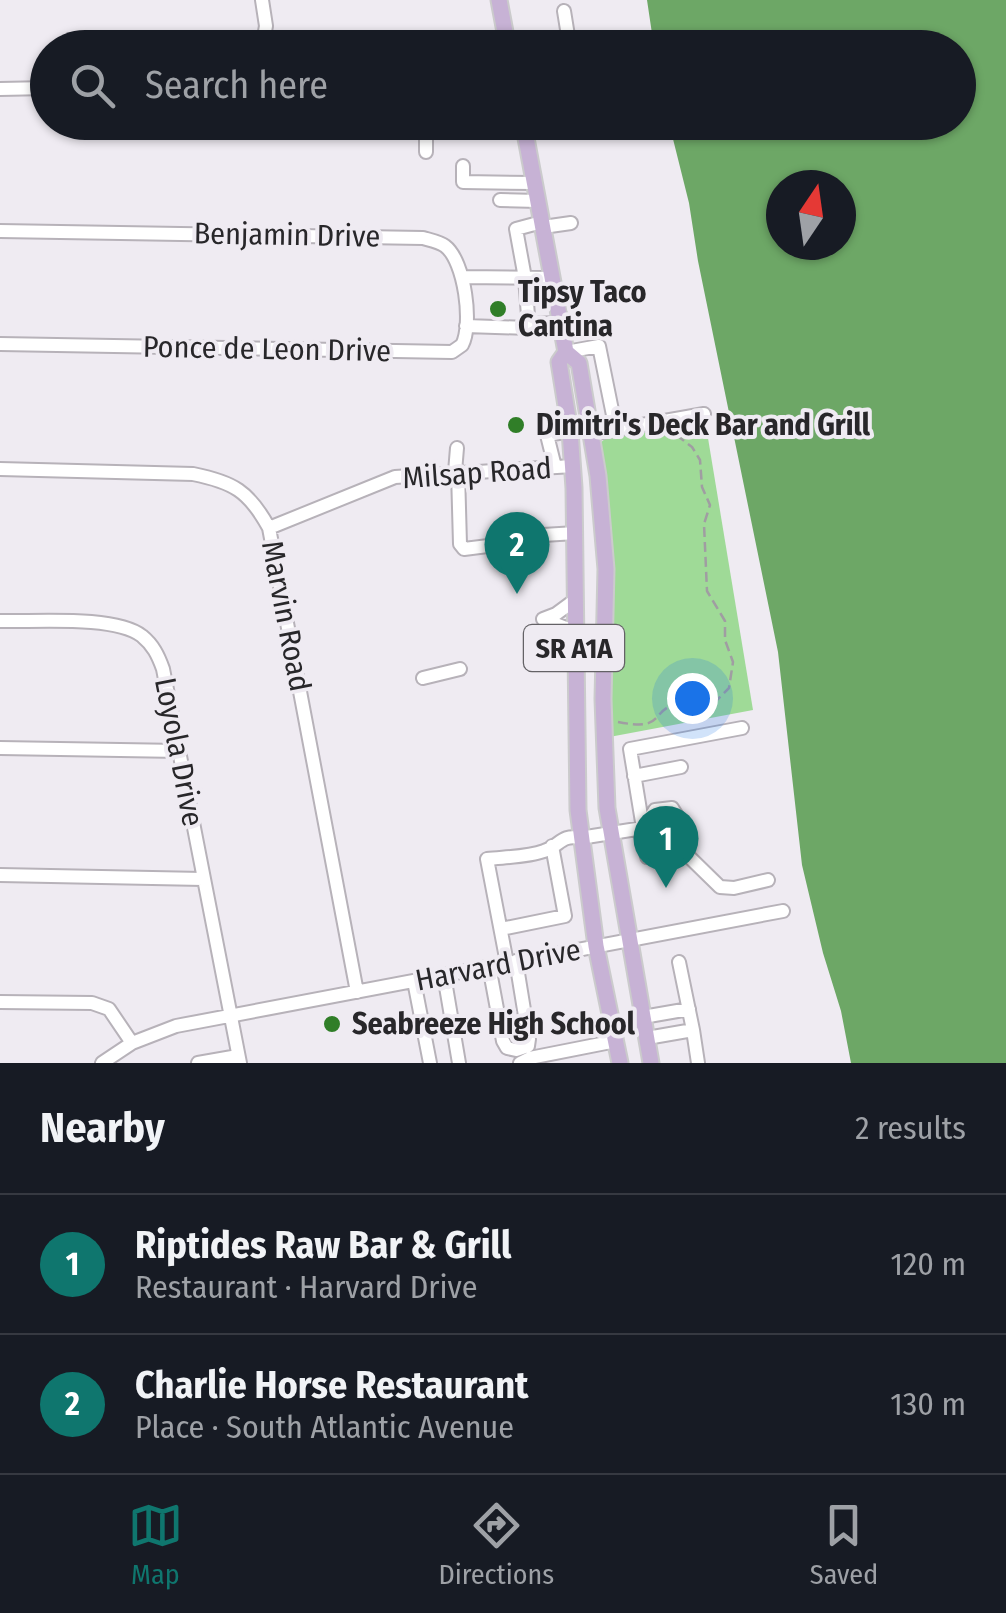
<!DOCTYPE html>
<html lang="en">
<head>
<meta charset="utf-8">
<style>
  body { margin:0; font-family:"Fira Sans Condensed",sans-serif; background:#242831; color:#f1f3f6 }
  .compass { position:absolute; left:766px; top:170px; width:90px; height:90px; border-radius:50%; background:#171b24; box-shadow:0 2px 8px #0004; rotate:13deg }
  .you { position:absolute; left:692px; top:698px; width:35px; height:35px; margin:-25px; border:8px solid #fff; border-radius:50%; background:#1a73e8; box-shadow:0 0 0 15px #1a73e833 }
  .badge { display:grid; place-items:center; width:65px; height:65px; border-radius:50%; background:#0f766e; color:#fff; font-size:32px; font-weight:700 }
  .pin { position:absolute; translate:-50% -82px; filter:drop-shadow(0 2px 5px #0008) }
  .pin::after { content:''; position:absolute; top:52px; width:35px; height:30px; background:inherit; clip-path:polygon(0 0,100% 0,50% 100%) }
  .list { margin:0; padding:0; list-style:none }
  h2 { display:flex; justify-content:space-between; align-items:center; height:130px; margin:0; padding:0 40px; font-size:42px }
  h2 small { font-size:32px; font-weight:400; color:#9ea1a6 }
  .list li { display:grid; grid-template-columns:65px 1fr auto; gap:30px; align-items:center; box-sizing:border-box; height:140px; padding:0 40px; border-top:2px solid #363941 }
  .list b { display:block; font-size:38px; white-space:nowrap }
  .list p { margin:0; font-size:32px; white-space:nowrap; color:#9ea1a6 }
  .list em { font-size:32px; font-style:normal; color:#9ea1a6 }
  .icon { flex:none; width:55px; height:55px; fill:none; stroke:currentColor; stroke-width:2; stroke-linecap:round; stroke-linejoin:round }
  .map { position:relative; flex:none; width:1006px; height:1063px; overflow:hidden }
  .search { position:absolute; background:#171b24; box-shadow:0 2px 8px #0004; left:30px; right:30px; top:30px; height:110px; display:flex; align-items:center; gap:25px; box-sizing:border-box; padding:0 35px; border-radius:55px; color:#9ea1a6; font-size:38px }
  .sheet { height:410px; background:#171b24 }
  nav { display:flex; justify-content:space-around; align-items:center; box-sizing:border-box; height:140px; border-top:2px solid #363941; background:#171b24; font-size:28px; color:#9ea1a6 }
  nav a { display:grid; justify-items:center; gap:5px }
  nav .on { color:#0f766e }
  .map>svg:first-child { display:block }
  .green { fill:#9fda97 }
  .water { fill:#6da766; fill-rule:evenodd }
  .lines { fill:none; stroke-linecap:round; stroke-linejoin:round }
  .minor-casing { stroke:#b7b2b9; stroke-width:16 }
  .major-casing { stroke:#cbcbcc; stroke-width:19 }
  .path { stroke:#a09da2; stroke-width:2.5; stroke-dasharray:10 5; stroke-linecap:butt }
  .minor { stroke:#fff; stroke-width:12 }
  .major { stroke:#c7b2d5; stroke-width:15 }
  .poi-dot { fill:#307e28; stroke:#efebf2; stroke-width:4 }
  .labels { text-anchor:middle; stroke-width:8; stroke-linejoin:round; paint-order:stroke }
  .shield { fill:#efebf2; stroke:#646266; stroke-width:2.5 }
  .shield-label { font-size:28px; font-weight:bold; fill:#28272a }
  .street-label { font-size:30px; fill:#28272a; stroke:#efebf2 }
  .poi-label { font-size:30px; font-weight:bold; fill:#28272a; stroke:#efebf2; text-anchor:start }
</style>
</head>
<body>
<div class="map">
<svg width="1006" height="1063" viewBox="0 0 1006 1063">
  <rect width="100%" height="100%" fill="#efebf2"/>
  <path class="green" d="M704,414L753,710L604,738L600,443L616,430Z"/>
  <path class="water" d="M647,0H1006V1063H851L841,1011L823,953L802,865L778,652L698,261L689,203L669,123L958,122V48L654,47ZM841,185V245H781V185Z"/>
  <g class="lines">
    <defs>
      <path id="minor" d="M564,11L570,48
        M262,48L266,26L262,0
        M0,89L48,88
        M426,122V152
        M463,166V182L534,183
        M500,200L538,201
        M543,227L571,223
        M0,231L423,238C430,240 440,242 445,246C465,261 473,325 462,345L452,352L0,344
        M463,277L553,278
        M529,324L561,323
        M466,326L529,328L525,278L516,229L542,222
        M566,352L599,346L616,430
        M591,434L704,414
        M555,467L547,435L570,431
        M0,469L193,474C233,482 249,491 269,528L357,992
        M455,472L457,448
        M458,472L460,544L464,549L528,541L543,535L576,533
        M269,528L395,477L573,466
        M0,621C35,622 115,615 142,636C153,645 158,655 163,669L240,1063
        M574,631L543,619L556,614L575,600
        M423,678L460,669
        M0,748L180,751
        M634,776L681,767
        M643,828L678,846L720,887L734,888L768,880
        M647,857L643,828L655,810L672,808L677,816
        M0,875L203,879
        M501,929L565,916L552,846
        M516,961L526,1022
        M679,962L693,1030
        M507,963L487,859C505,857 528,857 544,851C560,846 561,834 580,838L643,828L630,749L742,728
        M489,966L503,1041L507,1048L516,1050L528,1046L529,1039
        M444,975L459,1063
        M414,981L430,1063
        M0,1002L92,1003L109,1009L132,1043
        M643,1017L689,1009
        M647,1038L693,1030L698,1063
        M102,1063L132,1043L176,1026L783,911
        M198,1063L238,1056
        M520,1063L530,1058L616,1041"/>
      <path id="major" d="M499,0L508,48
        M523,122L566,352
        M566,352L579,363L598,476L606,569L603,699L607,808L651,1063
        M566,352L559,362L570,431L574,488L578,810L596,946L620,1063"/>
    </defs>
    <use href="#minor" class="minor-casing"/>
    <use href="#major" class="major-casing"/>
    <path class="path" d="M618,722C666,731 648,713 677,703C688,700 698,708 709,708L729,688L733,662L725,640V621L707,591L704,524L710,505L702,487L700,460L692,447L675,434L662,435"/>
    <use href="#minor" class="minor"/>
    <use href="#major" class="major"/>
  </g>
  <g class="poi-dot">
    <circle cx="498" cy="309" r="10"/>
    <circle cx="516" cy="425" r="10"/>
    <circle cx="332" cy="1024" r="10"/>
  </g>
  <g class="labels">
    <rect class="shield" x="524" y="625" width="100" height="46" rx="8"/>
    <g class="shield-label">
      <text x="574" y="658">SR A1A</text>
    </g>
    <g class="street-label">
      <text transform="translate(287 235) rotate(1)" y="10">Benjamin Drive</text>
      <text transform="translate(267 349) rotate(1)" y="10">Ponce de Leon Drive</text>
      <text transform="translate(477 473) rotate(-4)" y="10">Milsap Road</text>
      <text transform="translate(286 616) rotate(79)" y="10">Marvin Road</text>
      <text transform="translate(179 752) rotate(79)" y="10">Loyola Drive</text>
      <text transform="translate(498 965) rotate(-11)" y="10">Harvard Drive</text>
    </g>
    <g class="poi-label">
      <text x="518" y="302">Tipsy Taco<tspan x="518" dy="34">Cantina</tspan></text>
      <text x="536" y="435">Dimitri's Deck Bar and Grill</text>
      <text x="352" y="1034">Seabreeze High School</text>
    </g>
  </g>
</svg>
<svg class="compass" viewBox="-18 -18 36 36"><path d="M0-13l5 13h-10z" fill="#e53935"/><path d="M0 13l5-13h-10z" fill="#9ea1a6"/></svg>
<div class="you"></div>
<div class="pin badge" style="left:666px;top:888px">1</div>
<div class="pin badge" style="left:517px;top:594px">2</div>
<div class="search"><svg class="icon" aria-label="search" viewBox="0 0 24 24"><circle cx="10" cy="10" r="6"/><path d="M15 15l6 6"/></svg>Search here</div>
</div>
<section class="sheet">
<h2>Nearby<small>2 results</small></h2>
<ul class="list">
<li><span class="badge">1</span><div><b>Riptides Raw Bar &amp; Grill</b><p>Restaurant · Harvard Drive</p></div><em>120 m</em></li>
<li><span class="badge">2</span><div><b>Charlie Horse Restaurant</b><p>Place · South Atlantic Avenue</p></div><em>130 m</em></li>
</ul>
</section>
<nav>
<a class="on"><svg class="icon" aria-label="map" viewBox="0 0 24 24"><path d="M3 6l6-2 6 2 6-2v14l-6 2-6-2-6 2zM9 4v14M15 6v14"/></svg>Map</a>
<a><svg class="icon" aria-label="directions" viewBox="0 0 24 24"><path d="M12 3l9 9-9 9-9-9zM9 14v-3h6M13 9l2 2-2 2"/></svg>Directions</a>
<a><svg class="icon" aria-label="saved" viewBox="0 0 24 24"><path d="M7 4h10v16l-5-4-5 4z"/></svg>Saved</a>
</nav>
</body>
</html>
